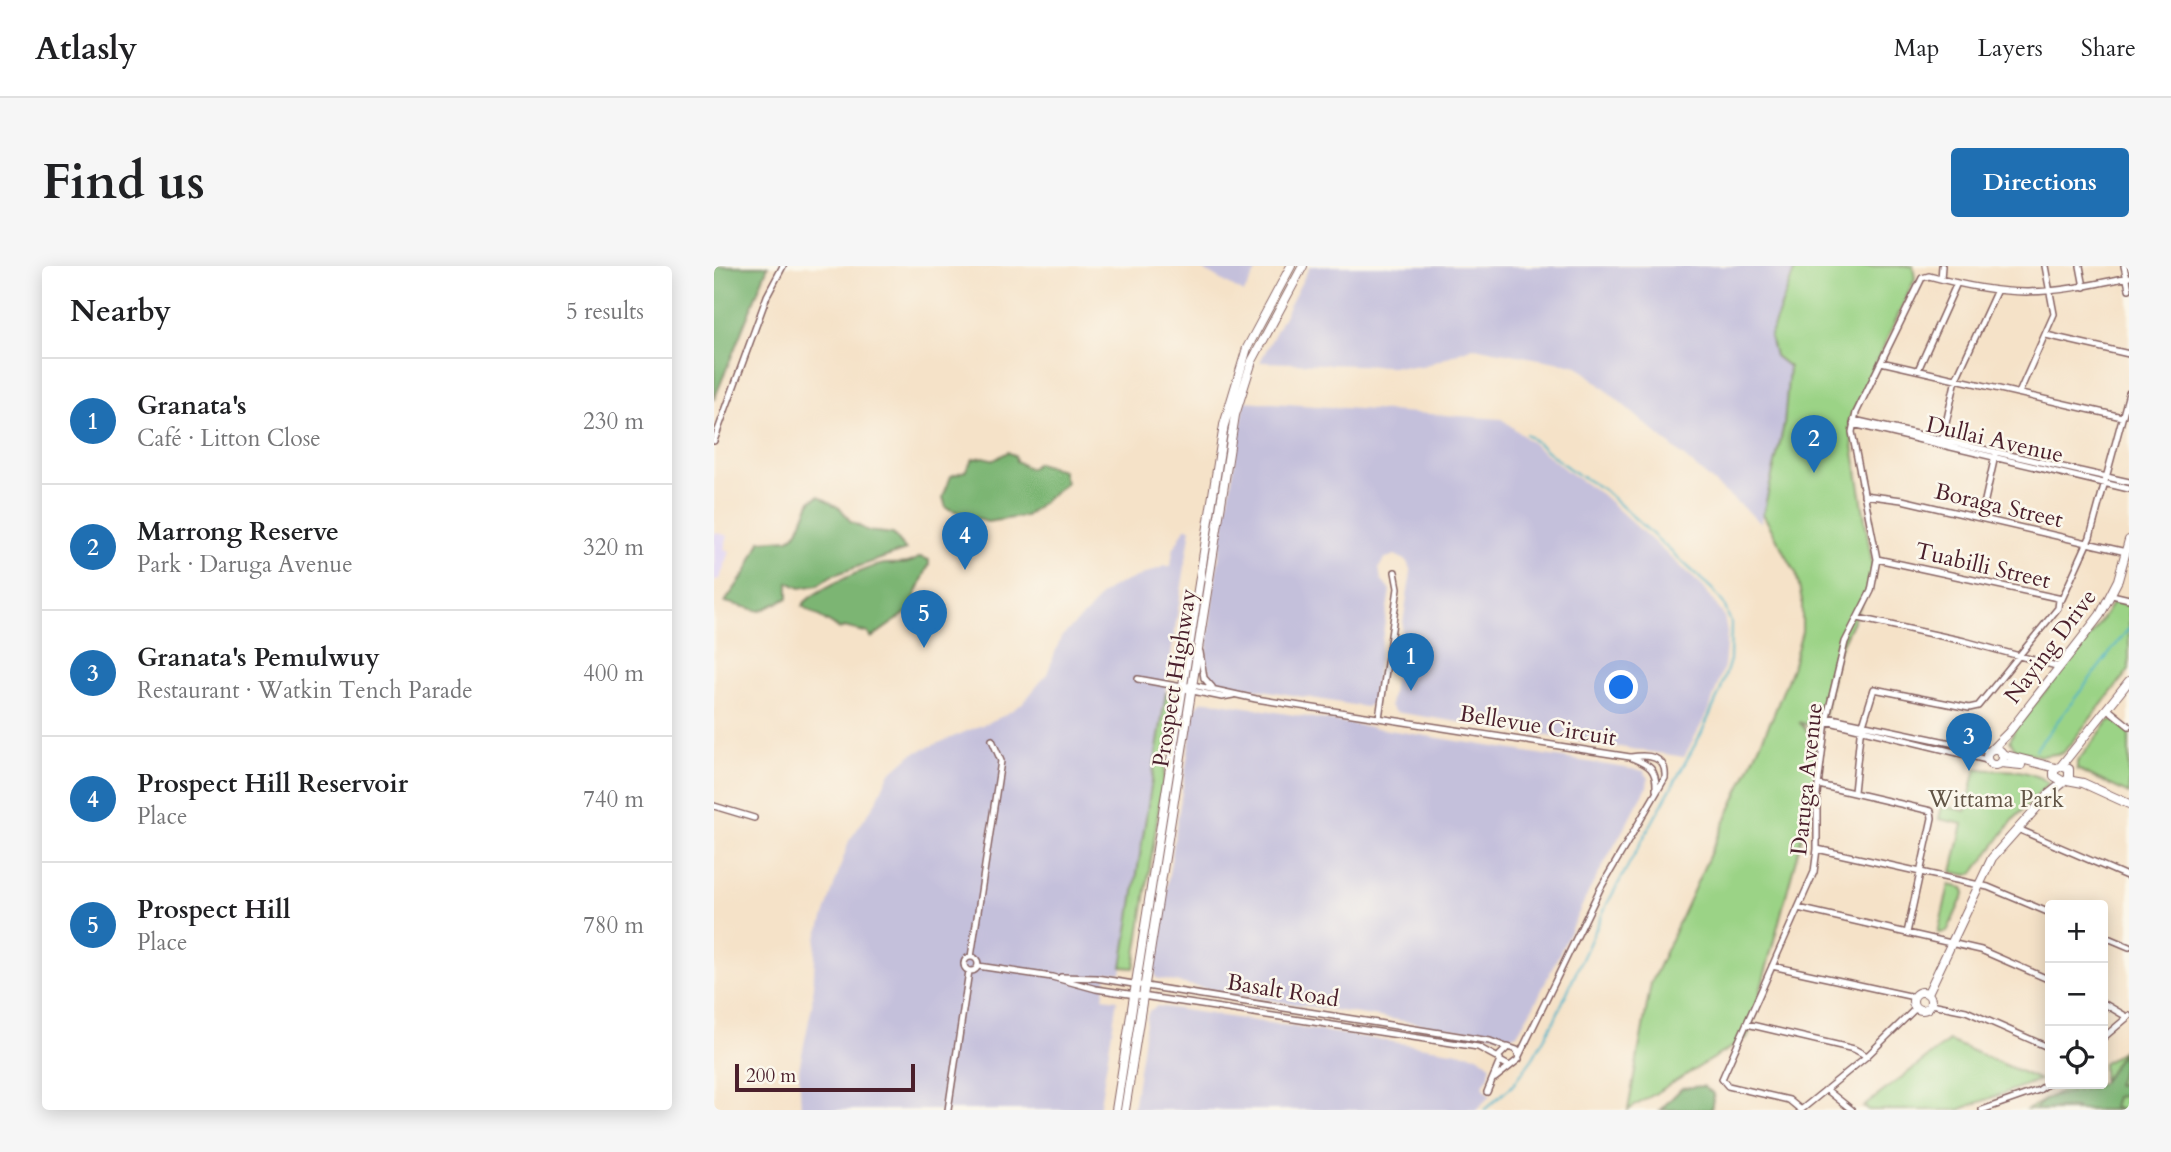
<!DOCTYPE html>
<html lang="en">
<head>
<meta charset="utf-8">
<style>
  body { margin:0; font-family:Cardo,serif; background:#f6f6f6; color:#202124 }
  .controls { position:absolute; right:21px; bottom:21px; display:grid; overflow:hidden; border-radius:7px; box-shadow:0 4px 18px #0003 }
  .controls button { width:63px; height:63px; display:grid; place-items:center; padding:0; border:0; border-bottom:2px solid #e0e0e0; background:#fff; color:#202124; font:35px sans-serif }
  .scale { position:absolute; left:21px; bottom:18px; width:180px; box-sizing:border-box; padding-left:7px; border:4px solid #4a1f2b; border-top:0; font-size:19px; line-height:24px; white-space:nowrap; color:#4a1f2b; -webkit-text-stroke:5px #fbf7ec; paint-order:stroke }
  .you { position:absolute; left:908px; top:422px; width:24px; height:24px; margin:-18px; border:5px solid #fff; border-radius:50%; background:#1a73e8; box-shadow:0 0 0 10px #1a73e833 }
  .badge { display:grid; place-items:center; width:46px; height:46px; border-radius:50%; background:#1f6fb2; color:#fff; font-size:23px; font-weight:700 }
  .pin { position:absolute; translate:-50% -58px; filter:drop-shadow(0 2px 4px #0008) }
  .pin::after { content:''; position:absolute; top:37px; width:24px; height:21px; background:inherit; clip-path:polygon(0 0,100% 0,50% 100%) }
  .list { margin:0; padding:0; list-style:none }
  h2 { display:flex; justify-content:space-between; align-items:center; height:91px; margin:0; padding:0 28px; font-size:30px }
  h2 small { font-size:23px; font-weight:400; color:#757577 }
  .list li { display:grid; grid-template-columns:46px 1fr auto; gap:21px; align-items:center; box-sizing:border-box; height:126px; padding:0 28px; border-top:2px solid #e0e0e0 }
  .list b { display:block; font-size:26px; white-space:nowrap }
  .list p { margin:0; font-size:23px; white-space:nowrap; color:#757577 }
  .list em { font-size:23px; font-style:normal; color:#757577 }
  .icon { flex:none; width:38px; height:38px; fill:none; stroke:currentColor; stroke-width:2; stroke-linecap:round; stroke-linejoin:round }
  .map { position:relative; flex:none; width:1415px; height:844px; overflow:hidden; border-radius:7px }
  header { display:flex; align-items:center; gap:42px; box-sizing:border-box; height:98px; padding:0 35px; background:#fff; border-bottom:2px solid #e0e0e0 }
  header strong { font-size:33px }
  nav { display:flex; gap:38px; margin-inline-start:auto; font-size:24px }
  .intro { display:flex; align-items:center; justify-content:space-between; box-sizing:border-box; height:168px; padding:0 42px }
  h1 { margin:0; font-size:49px }
  .button { padding:18px 32px; border-radius:7px; background:#1f6fb2; color:#fff; font-size:24px; font-weight:700 }
  main { display:flex; gap:42px; padding:0 42px }
  aside { flex:1; background:#fff; border-radius:7px; box-shadow:0 4px 18px #0003 }
  .map>svg:first-child { display:block }
  .built { fill:#e0d4f4 }
  .industrial { fill:#c4c0db }
  .green { fill:#9bd386; stroke:#727958; stroke-width:2 }
  .forest { fill:#7cb573; stroke:#636a4f; stroke-width:2 }
  .lines { fill:none; stroke-linecap:round; stroke-linejoin:round }
  .stream { stroke:#4bb2c9; stroke-width:2 }
  .street-casing { stroke:#866362; stroke-width:8 }
  .secondary-casing { stroke:#866362; stroke-width:10 }
  .street { stroke:#fff; stroke-width:5 }
  .secondary { stroke:#fff; stroke-width:8 }
  .labels { text-anchor:middle; stroke-width:5; stroke-linejoin:round; paint-order:stroke }
  .street-label { font-size:23px; fill:#4a1f2b; stroke:#fbf7ec }
  .park-label { font-size:23px; fill:#625546; stroke:#fbf7ec }
</style>
</head>
<body>
<header>
<strong>Atlasly</strong>
<nav><a>Map</a><a>Layers</a><a>Share</a></nav>
</header>
<div class="intro"><h1>Find us</h1><a class="button">Directions</a></div>
<main>
<aside>
<h2>Nearby<small>5 results</small></h2>
<ul class="list">
<li><span class="badge">1</span><div><b>Granata's</b><p>Café · Litton Close</p></div><em>230 m</em></li>
<li><span class="badge">2</span><div><b>Marrong Reserve</b><p>Park · Daruga Avenue</p></div><em>320 m</em></li>
<li><span class="badge">3</span><div><b>Granata's Pemulwuy</b><p>Restaurant · Watkin Tench Parade</p></div><em>400 m</em></li>
<li><span class="badge">4</span><div><b>Prospect Hill Reservoir</b><p>Place</p></div><em>740 m</em></li>
<li><span class="badge">5</span><div><b>Prospect Hill</b><p>Place</p></div><em>780 m</em></li>
</ul>
</aside>
<div class="map">
<svg width="1415" height="844" viewBox="0 0 1415 844">
  <rect width="100%" height="100%" fill="#fbf7ec"/>
  <filter id="ink" filterUnits="userSpaceOnUse"><feTurbulence type="fractalNoise" baseFrequency=".0143" numOctaves="2"/><feDisplacementMap in="SourceGraphic" scale="14" xChannelSelector="R" yChannelSelector="G"/><feConvolveMatrix kernelMatrix="1 2 1 2 8 2 1 2 1" color-interpolation-filters="sRGB"/></filter>
  <filter id="wash" filterUnits="userSpaceOnUse"><feTurbulence type="fractalNoise" baseFrequency=".00686" numOctaves="4" result="noise"/><feDisplacementMap in="SourceGraphic" scale="28" xChannelSelector="R" yChannelSelector="G"/><feGaussianBlur stdDeviation="1.57" result="paint"/><feColorMatrix in="noise" values="0 0 0 0 0 0 0 0 0 0 0 0 0 0 0 0 0 1.4 0 .05"/><feComposite in="paint" operator="in"/></filter>
  <g filter="url(#wash)">
    <rect width="100%" height="100%" fill="#f5e2c8"/>
    <path class="built" d="M0,266L14,270L10,283L16,285L6,312L0,315Z"/>
    <path class="industrial" d="M482,0H545L530,27Z
      M596,0H1082L1076,13L1061,90L1075,101L1070,159L1047,257L864,100L759,81L708,101L546,96Z
      M531,135L788,153L854,206L887,228L989,321L1010,350L1013,367L1010,400L995,444L970,491L681,446L676,440L697,306L693,295L681,289L670,293L665,302L667,314L676,324L658,437L652,441L499,416L492,394L500,321Z
      M471,262H477L407,707L393,706L389,732L403,734L385,844H87L85,803L98,740L102,674L135,575L162,536L175,508L198,488L287,451L308,438L333,408L347,371L374,346L387,329L400,320L451,300H457L459,284Z
      M494,435L930,505L934,513L933,521L876,623L823,734L803,768L794,771L523,729L442,712L440,703L481,443L487,436Z
      M443,740L764,789L776,799L775,809L768,821L776,830L762,844H419L433,751L435,745Z"/>
    <path class="green" d="M1082,0H1199L1201,13L1135,155L1159,303L1155,322L1124,386L1107,464L1085,456L1100,472L1106,503L1034,771L914,844L937,717L1059,450L1078,402L1088,365V334L1082,307L1049,248L1070,159L1075,101L1061,90L1056,70Z
      M1399,336L1415,339V404L1349,487L1327,490L1302,484L1296,475L1301,462L1379,367Z
      M452,427L461,440L420,702L408,701Z
      M1400,454L1415,466V528L1363,503V496L1395,455Z
      M1262,502C1290,508 1307,498 1335,517L1300,553L1260,607L1253,609L1238,606L1249,558L1225,553L1228,540L1252,545Z
      M1235,619L1249,622L1251,626L1233,666L1224,667Z
      M1235,775L1326,814L1244,844H1155L1149,841Z
      M1415,780V844H1313L1359,818H1389V798Z"/>
    <path class="forest" d="M0,0H54L0,134Z
      M294,186L301,190L302,195L316,203L323,197L348,204L352,217L312,250L273,256L232,242L229,231L237,210L251,205L259,193L270,191L280,194Z
      M105,230L127,243L137,256L154,265L179,268L192,284L117,310L104,319L86,322L74,316V332L46,345L11,336L33,305L46,275L75,273L84,265L97,234Z
      M206,291L215,294V298L195,345L157,372L154,367L130,361L126,363L88,340C96,326 154,300 171,298C186,297 194,300 206,291Z
      M1408,787L1410,798L1402,819L1415,817V829L1402,831L1399,841L1407,844H1360L1363,842C1348,841 1336,844 1321,844C1334,823 1366,830 1386,818C1392,814 1401,795 1408,787Z
      M989,820L1000,828L997,844H946L968,822Z"/>
    <g class="lines">
      <path class="stream" d="M1322,483L1415,362
        M770,844L799,819L819,792L840,755L893,638L987,468L1006,426L1016,394L1017,357L1010,338L998,323L890,224L858,205L812,168"/>
    </g>
  </g>
  <g filter="url(#ink)">
    <g class="lines">
      <defs>
        <path id="street" d="M1366,0L1370,21
          M1410,0L1415,23
          M1227,13L1228,0
          M1332,69L1415,88
          M1167,96L1408,151
          M1204,104L1243,17
          M1305,127L1340,48L1331,0
          M1140,154L1415,216
          M1139,158L1415,223
          M0,175L53,30L69,0
          M1228,175L1242,113L1282,26
          M1150,229L1188,234L1412,286
          M1267,252L1281,190
          M1163,293L1348,333L1376,271L1415,127
          M1398,329L1415,333
          M1144,352L1250,375L1346,401
          M486,386L490,412L498,421
          M424,413L468,421L479,419L542,433L916,491C935,499 943,502 942,524
          M474,424L508,431L519,429
          M1394,443L1415,460
          M1113,451L1275,485
          M665,452L684,322L681,306
          M1112,455L1273,494
          M1105,519L1217,545L1218,552L1193,667
          M1140,526L1146,468L1160,423L1255,442L1264,440L1344,342L1345,334
          M0,540L40,552
          M1304,563L1415,611
          M1103,583L1274,621L1336,647
          M1084,642L1267,684L1336,714
          M1389,670L1415,681
          M250 698a7 7 0 1 1 14 0a7 7 0 1 1-14 0Z
          M257,691L287,495L278,474
          M264,700L338,711L382,723L764,781L786,793
          M1058,700L1200,731
          M347,711L382,712L776,775L792,781
          M1389,737L1413,751
          M1217,738L1252,745L1336,782
          M1033,758L1140,783L1153,790
          M1389,772L1415,750
          M805,790L886,623L951,512C953,490 934,488 917,491
          M781,812L805,793L803,784L794,781L785,790L786,795L795,800
          M1113,824L1138,844
          M773,826L786,795
          M234,844L255,705
          M1087,844L1075,834L1014,820L1008,813L1100,606L1103,583V528L1112,455L1131,376L1157,325L1163,293L1138,166L1142,147L1208,12L1215,10C1299,33 1331,29 1415,11
          M1087,844L1153,790L1202,742
          M1268,844L1325,824L1336,816"/>
        <path id="secondary" d="M1273 491a8 8 0 1 1 16 0a8 8 0 1 1-16 0Z
          M1277,484L1295,466L1386,349L1404,314L1415,274
          M1288,488L1342,502
          M1287,497L1307,499
          M1347,500L1415,415
          M1353,514L1369,517L1415,538
          M1199 735a9 9 0 1 1 18 0a9 9 0 1 1-18 0Z
          M1214,727L1278,592L1335,528L1355,512V503L1347,500L1340,504V510L1350,516
          M402,844L510,159L533,82L577,0
          M411,844L521,149L538,95L589,0"/>
      </defs>
      <use href="#street" class="street-casing"/>
      <use href="#secondary" class="secondary-casing"/>
      <use href="#street" class="street"/>
      <use href="#secondary" class="secondary"/>
    </g>
  </g>
  <g class="labels">
    <g class="street-label">
      <text transform="translate(1281 173) rotate(13)" y="8">Dullai Avenue</text>
      <text transform="translate(1285 239) rotate(13)" y="8">Boraga Street</text>
      <text transform="translate(1269 299) rotate(13)" y="8">Tuabilli Street</text>
      <text transform="translate(1336 380) rotate(-53)" y="8">Naying Drive</text>
      <text transform="translate(460 412) rotate(-81)" y="8">Prospect Highway</text>
      <text transform="translate(824 459) rotate(9)" y="8">Bellevue Circuit</text>
      <text transform="translate(1092 513) rotate(-84)" y="8">Daruga Avenue</text>
      <text transform="translate(569 724) rotate(9)" y="8">Basalt Road</text>
    </g>
    <g class="park-label">
      <text x="1282" y="541">Wittama Park</text>
    </g>
  </g>
</svg>
<div class="controls">
<button>+</button>
<button>−</button>
<button><svg class="icon" aria-label="locate" viewBox="0 0 24 24"><circle cx="12" cy="12" r="6"/><path d="M12 2v4M12 18v4M2 12h4M18 12h4"/></svg></button>
</div>
<div class="scale">200 m</div>
<div class="you"></div>
<div class="pin badge" style="left:697px;top:425px">1</div>
<div class="pin badge" style="left:1100px;top:207px">2</div>
<div class="pin badge" style="left:1255px;top:505px">3</div>
<div class="pin badge" style="left:251px;top:304px">4</div>
<div class="pin badge" style="left:210px;top:382px">5</div>
</div>
</main>
</body>
</html>
